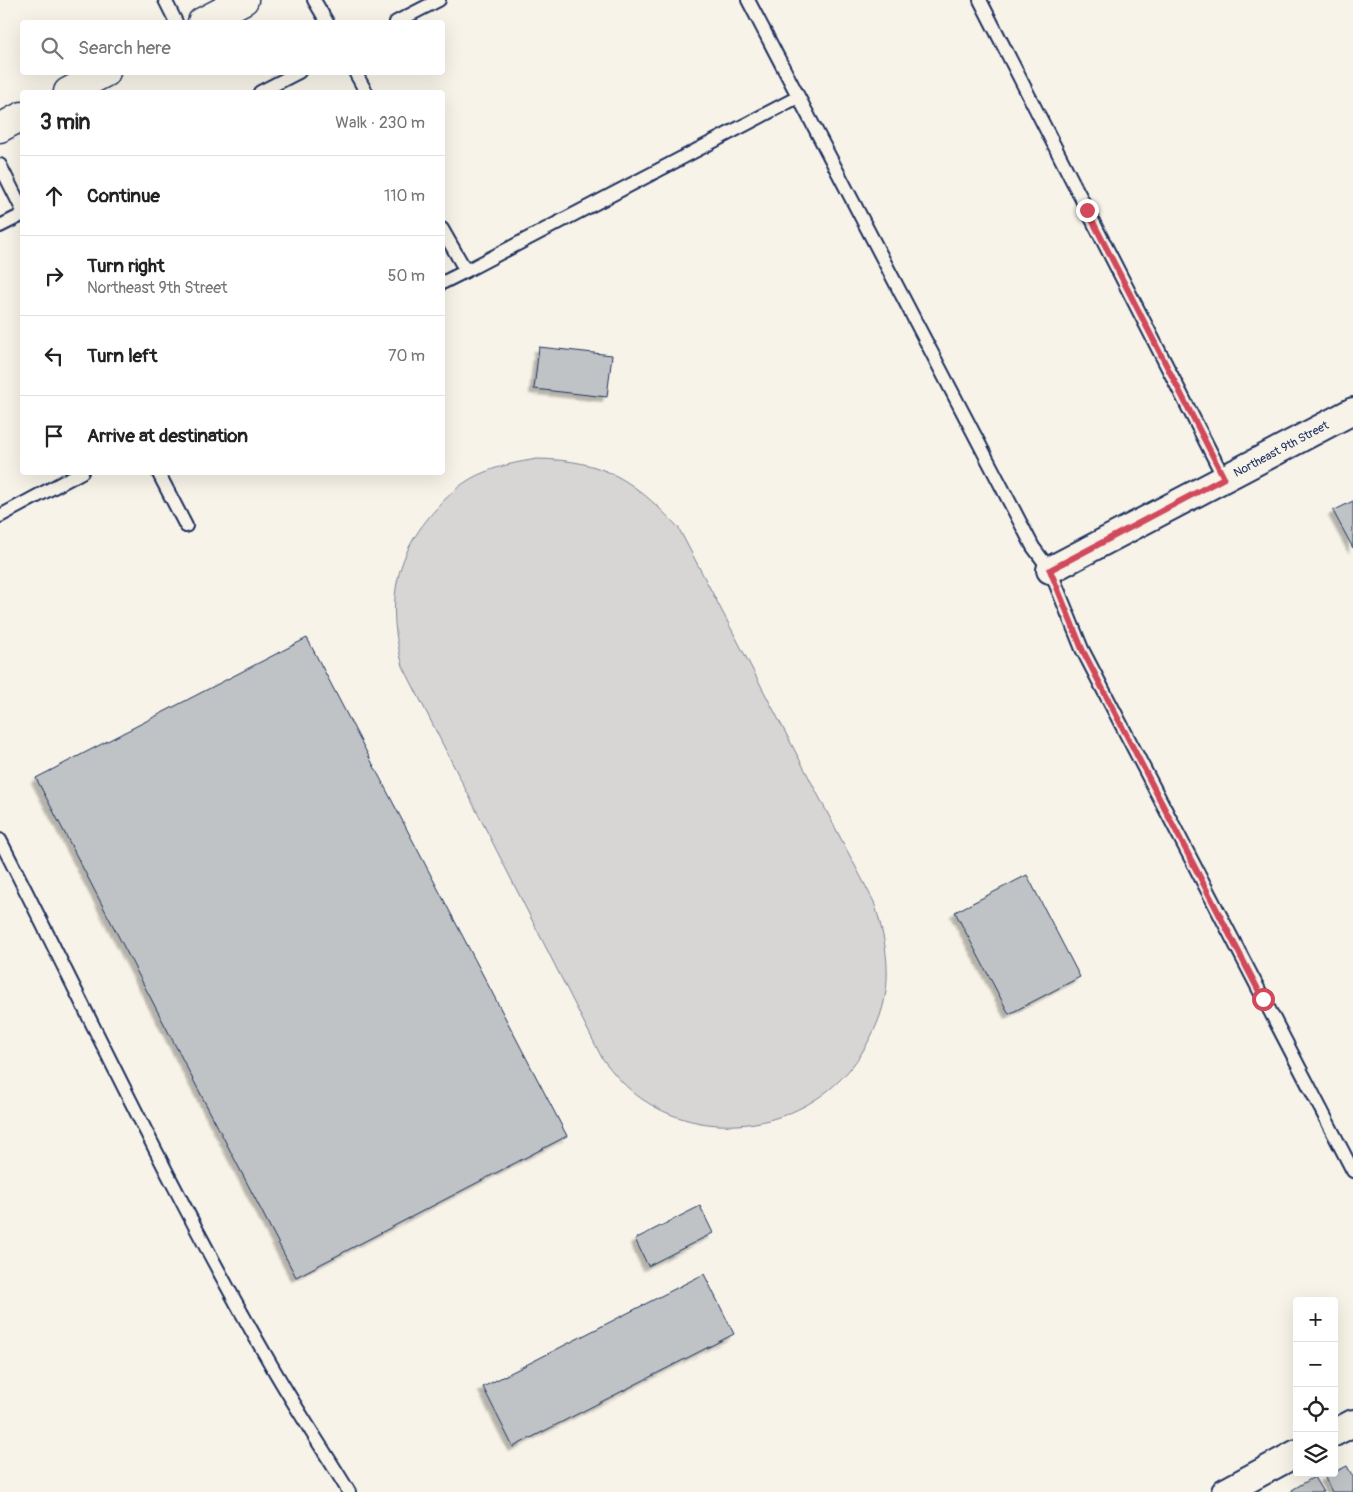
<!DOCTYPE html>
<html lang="en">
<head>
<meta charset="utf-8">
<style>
  body { margin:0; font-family:Pangolin,sans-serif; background:#f6f6f6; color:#222 }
  .controls { position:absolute; right:15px; bottom:15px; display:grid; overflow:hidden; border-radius:5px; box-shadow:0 5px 20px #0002 }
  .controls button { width:45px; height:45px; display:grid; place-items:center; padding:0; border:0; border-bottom:1px solid #e0e0e0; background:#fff; color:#222; font:25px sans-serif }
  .stop { position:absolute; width:15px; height:15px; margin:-11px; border:4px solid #d1495b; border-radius:50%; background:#fff }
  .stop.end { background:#d1495b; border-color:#fff; box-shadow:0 1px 5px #0008 }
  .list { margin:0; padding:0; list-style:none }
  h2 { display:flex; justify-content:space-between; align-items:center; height:65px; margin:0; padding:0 20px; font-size:21px }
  h2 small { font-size:16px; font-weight:400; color:#767676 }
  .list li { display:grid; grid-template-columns:32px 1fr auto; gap:15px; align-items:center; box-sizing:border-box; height:80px; padding:0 20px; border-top:1px solid #e0e0e0 }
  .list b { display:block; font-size:19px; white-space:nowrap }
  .list p { margin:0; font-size:16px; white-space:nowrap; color:#767676 }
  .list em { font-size:16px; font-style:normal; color:#767676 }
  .icon { flex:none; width:28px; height:28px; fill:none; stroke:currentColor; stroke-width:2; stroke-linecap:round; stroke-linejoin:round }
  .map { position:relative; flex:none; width:1353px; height:1492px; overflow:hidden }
  .search { position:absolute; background:#fff; box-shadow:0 5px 20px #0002; left:20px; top:20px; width:425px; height:55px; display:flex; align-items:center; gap:12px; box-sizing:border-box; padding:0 18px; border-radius:5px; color:#767676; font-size:19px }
  .panel { position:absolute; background:#fff; box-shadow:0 5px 20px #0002; left:20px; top:90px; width:425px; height:385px; border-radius:5px }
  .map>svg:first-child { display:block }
  .green { fill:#d7d6d4; stroke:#798299 }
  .building { fill:#c0c3c5; stroke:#1b2f5e; filter:url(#shadow) }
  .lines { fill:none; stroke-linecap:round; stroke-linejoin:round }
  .lane-casing { stroke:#1b2f5e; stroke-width:16 }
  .street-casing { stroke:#1b2f5e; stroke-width:30 }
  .secondary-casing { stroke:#1b2f5e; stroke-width:31 }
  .lane { stroke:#f7f3e8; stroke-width:12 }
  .street { stroke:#f7f3e8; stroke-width:26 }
  .secondary { stroke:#f7f3e8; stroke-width:28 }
  .route { stroke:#d1495b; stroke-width:6 }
  .labels { text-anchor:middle; stroke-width:4.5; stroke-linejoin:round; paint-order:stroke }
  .street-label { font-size:12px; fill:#1b2f5e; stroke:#f7f3e8 }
</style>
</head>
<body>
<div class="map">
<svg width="1353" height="1492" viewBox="0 0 1353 1492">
  <defs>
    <filter id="shadow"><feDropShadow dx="-4.5" dy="4.5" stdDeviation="1" flood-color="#0004"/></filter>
  </defs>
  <rect width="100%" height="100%" fill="#f7f3e8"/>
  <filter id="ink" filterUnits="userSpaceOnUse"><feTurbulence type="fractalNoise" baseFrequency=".02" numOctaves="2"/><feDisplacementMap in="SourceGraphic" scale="10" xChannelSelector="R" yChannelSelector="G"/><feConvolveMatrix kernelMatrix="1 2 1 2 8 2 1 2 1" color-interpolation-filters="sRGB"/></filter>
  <g filter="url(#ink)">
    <path class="green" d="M537,459C605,460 633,480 678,527L874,902C883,931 890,960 886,991C883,1014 873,1035 861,1054C815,1126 713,1148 642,1099C626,1088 614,1074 602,1058L403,666C386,606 393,555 437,508C451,492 466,479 485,472C502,465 519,462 537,459Z"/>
    <path class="building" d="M539,347L612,355L607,397L534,389Z
      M1353,501V548L1333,511Z
      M307,638L567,1136L296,1277L36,778Z
      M1027,875L1080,977L1009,1014L955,912Z
      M700,1206L713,1233L648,1266L635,1239Z
      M704,1274L734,1334L513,1447L483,1387Z
      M1347,1466L1353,1477V1492H1332L1325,1477Z
      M1314,1477L1323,1492H1293L1292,1490Z"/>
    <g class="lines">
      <defs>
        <path id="lane" d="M165,0L176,22
          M314,0L327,22
          M748,0L1033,547L1050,570L1082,649L1353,1171
          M980,0L1224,478
          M396,22L439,0
          M355,72L366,92
          M260,92L299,72
          M0,165L22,209
          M0,226L22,215
          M442,229L466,271L442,283
          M466,271L798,97
          M158,472L186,526
          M0,516L82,472
          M0,840C89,1014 172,1193 270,1363C295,1407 323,1449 349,1492"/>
        <path id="street" d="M1050,570L1353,411
          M1334,1433L1353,1423
          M1225,1492L1297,1453"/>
        <path id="secondary" d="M202,22L244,0
          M68,92L106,72
          M0,128L22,116"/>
      </defs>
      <use href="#lane" class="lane-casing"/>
      <use href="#street" class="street-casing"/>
      <use href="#secondary" class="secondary-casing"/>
      <use href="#lane" class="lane"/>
      <use href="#street" class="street"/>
      <use href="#secondary" class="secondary"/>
    </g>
  </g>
  <g class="lines" filter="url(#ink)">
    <path class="route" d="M1087,210L1224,478L1050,570L1082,649L1263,999"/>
  </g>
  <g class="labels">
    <g class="street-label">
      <text transform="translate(1281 449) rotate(-28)" y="4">Northeast 9th Street</text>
    </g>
  </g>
</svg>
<div class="controls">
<button>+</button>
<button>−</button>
<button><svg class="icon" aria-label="locate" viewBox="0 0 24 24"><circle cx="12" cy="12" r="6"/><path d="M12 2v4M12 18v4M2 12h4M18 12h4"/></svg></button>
<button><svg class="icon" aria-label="layers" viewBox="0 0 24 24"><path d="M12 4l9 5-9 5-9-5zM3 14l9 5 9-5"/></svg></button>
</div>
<div class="stop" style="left:1263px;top:999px"></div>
<div class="stop end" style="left:1087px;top:210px"></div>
<div class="search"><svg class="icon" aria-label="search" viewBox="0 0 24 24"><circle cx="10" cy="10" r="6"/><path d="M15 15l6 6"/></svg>Search here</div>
<section class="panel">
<h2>3 min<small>Walk · 230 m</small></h2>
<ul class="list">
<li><svg class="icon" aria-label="ahead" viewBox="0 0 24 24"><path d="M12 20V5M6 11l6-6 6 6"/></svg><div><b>Continue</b></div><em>110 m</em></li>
<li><svg class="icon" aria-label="right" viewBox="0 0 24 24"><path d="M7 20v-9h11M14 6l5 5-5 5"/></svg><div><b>Turn right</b><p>Northeast 9th Street</p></div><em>50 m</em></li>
<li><svg class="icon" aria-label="left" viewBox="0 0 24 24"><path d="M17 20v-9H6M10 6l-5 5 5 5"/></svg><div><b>Turn left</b></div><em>70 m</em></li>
<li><svg class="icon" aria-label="arrive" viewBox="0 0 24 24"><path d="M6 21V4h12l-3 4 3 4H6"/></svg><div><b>Arrive at destination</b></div></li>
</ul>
</section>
</div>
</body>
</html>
